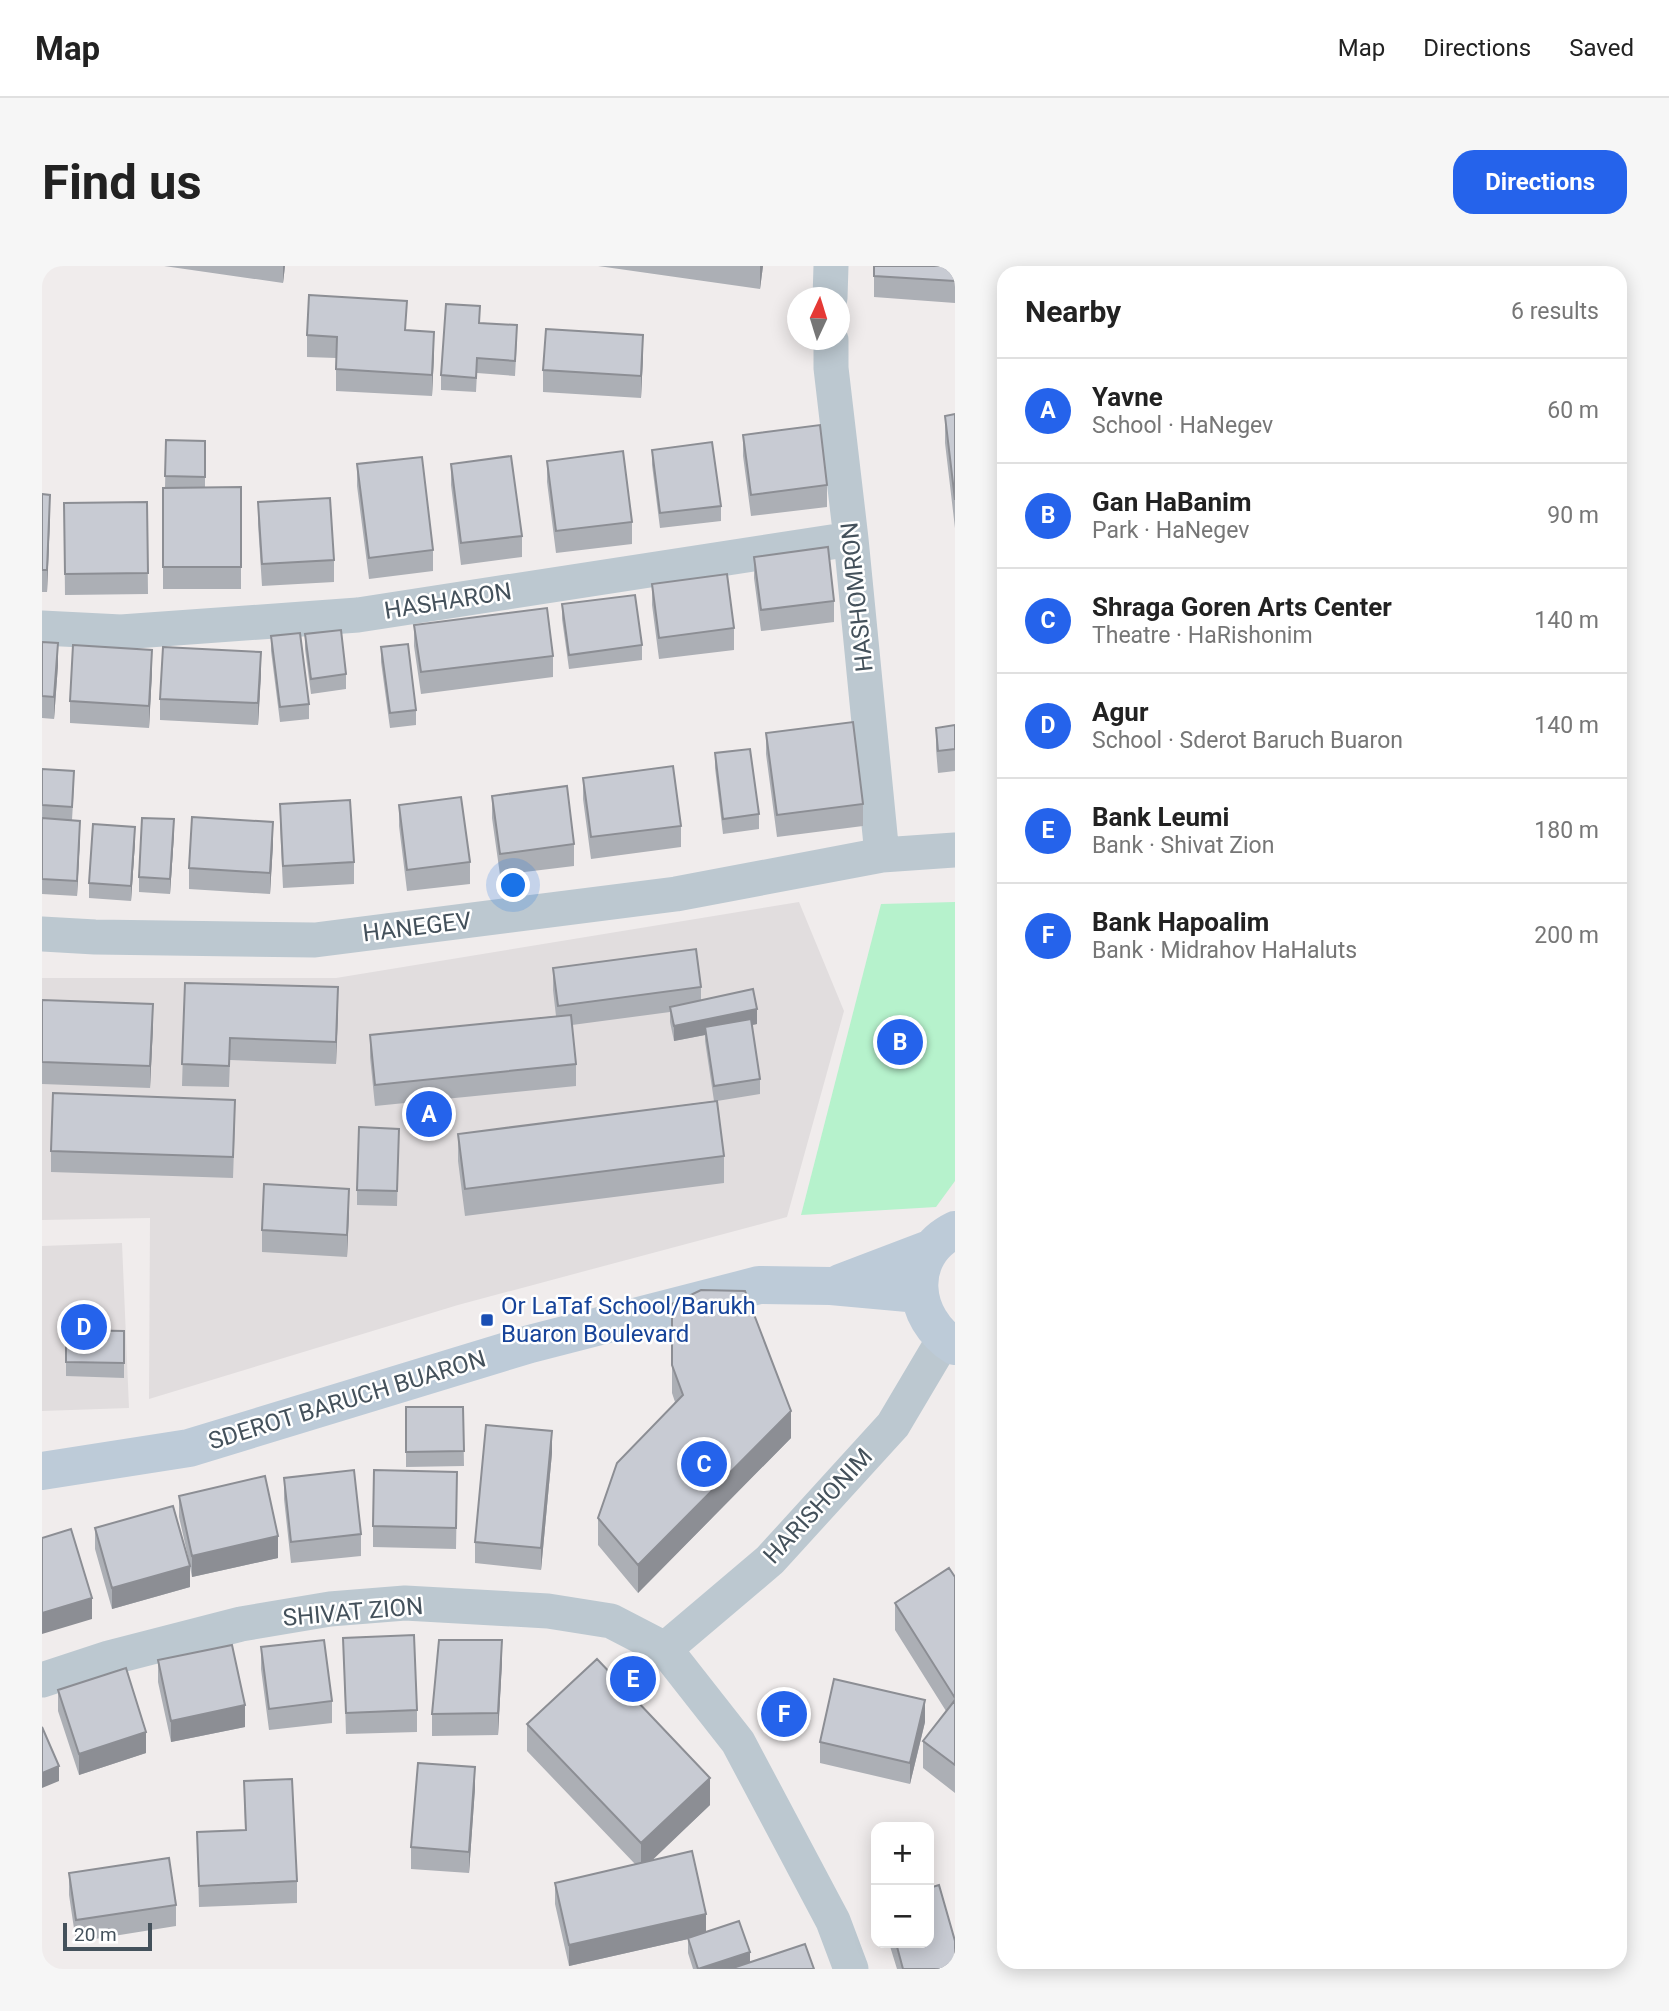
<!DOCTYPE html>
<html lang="en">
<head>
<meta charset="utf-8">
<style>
  body { margin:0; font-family:Roboto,sans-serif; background:#f6f6f6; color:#222 }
  .controls { position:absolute; right:21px; bottom:21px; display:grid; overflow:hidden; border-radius:14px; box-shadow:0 4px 18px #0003 }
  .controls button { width:63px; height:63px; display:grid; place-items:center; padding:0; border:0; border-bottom:2px solid #e0e0e0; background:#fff; color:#222; font:35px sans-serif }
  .compass { position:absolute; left:745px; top:21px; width:63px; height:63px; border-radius:50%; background:#fff; box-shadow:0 4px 18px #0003; rotate:4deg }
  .scale { position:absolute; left:21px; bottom:18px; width:89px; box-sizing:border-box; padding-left:7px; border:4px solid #44515b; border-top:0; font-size:19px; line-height:24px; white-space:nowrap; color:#44515b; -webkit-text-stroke:5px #fff; paint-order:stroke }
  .you { position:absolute; left:472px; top:620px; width:24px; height:24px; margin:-18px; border:5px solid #fff; border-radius:50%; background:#1a73e8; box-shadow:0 0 0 10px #1a73e833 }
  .badge { display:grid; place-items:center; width:46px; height:46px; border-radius:50%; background:#2563eb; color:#fff; font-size:23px; font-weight:700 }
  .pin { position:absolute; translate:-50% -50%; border:4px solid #fff; box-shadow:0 2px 7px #0006 }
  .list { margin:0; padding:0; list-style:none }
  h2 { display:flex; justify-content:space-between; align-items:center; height:91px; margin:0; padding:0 28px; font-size:30px }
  h2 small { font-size:23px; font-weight:400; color:#767676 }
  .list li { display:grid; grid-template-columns:46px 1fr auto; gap:21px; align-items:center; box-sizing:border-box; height:105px; padding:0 28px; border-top:2px solid #e0e0e0 }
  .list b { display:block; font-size:26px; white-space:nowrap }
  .list p { margin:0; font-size:23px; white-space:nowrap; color:#767676 }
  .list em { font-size:23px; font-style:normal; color:#767676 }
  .map { position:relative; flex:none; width:913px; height:1703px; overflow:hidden; border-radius:21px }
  header { display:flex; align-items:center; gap:42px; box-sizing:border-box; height:98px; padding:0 35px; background:#fff; border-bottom:2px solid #e0e0e0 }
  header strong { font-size:33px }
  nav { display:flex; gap:38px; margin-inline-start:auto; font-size:24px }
  .intro { display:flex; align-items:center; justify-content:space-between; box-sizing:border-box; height:168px; padding:0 42px }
  h1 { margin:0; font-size:49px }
  .button { padding:18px 32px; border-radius:21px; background:#2563eb; color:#fff; font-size:24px; font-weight:700 }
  main { display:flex; gap:42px; padding:0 42px }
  aside { flex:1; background:#fff; border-radius:21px; box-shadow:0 4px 18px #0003 }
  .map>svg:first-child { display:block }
  .education { fill:#e1ddde }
  .green { fill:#b6f2cc }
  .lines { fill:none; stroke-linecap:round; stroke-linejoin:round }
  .street { stroke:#bcc8d0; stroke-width:35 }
  .secondary { stroke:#bdcbd8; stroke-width:38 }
  .wall { fill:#acafb5 }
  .shaded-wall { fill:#8c8e94 }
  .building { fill:#c8cbd3; stroke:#8c8e94; stroke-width:2 }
  .transit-dot { fill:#1a4fb4; stroke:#fff; stroke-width:2.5 }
  .labels { text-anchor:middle; stroke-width:5; stroke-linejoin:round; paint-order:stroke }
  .street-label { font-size:24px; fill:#44515b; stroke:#fff }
  .transit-label { font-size:24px; fill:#164399; stroke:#fff; text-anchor:start }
</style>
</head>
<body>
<header>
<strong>Map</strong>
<nav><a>Map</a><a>Directions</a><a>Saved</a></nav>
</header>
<div class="intro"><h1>Find us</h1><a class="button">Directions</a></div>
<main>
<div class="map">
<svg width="913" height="1703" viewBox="0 0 913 1703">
  <rect width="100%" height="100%" fill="#f0ecec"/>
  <path class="education" d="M757,636L802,745L745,951L416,1039L107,1133L108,952L0,954V712H294Z
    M80,977L87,1142L0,1145V980Z"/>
  <path class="green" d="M913,636V915L894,941L759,949L839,638Z"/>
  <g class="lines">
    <path class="street" d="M788,32L789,0
      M789,74V102L809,273L840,589
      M0,362L79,366L316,349L809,273
      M0,668L53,671L273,674L634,628L840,589L913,584
      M623,1383L728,1294L851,1159L902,1073
      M0,1414L67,1392L199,1358L288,1343L363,1337L506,1345L569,1355L623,1383L696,1476L791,1655L809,1703"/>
    <path class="secondary" d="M913,964C862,989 869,1053 913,1080
      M798,1017L890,982
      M0,1205L147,1182L488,1078L717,1019L789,1020L877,1028"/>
  </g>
  <path class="wall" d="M122,0H243L241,17Z
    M556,0H721L718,23Z
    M913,0V37L832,31V10Z
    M438,57L475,74L473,110L435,107L434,126L399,124V109Z
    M365,64L392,87L390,130L294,125V92L265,91V69Z
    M601,90L599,132L501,126V104Z
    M913,148V262L903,177V150Z
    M701,169L785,219V241L709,250L701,190Z
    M124,174L163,175V221H199V323H121V222H123Z
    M610,184L679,240V255L618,262L610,199Z
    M505,195L590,256V278L514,287L505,216Z
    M315,198L391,284V305L327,313L315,220Z
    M409,198L480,270V291L419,299L409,219Z
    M0,228L8,250L5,326H0Z
    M105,236L106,328L23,329L22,237Z
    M216,236L292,294V316L220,320L216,258Z
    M712,291L792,335V356L719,365L712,312Z
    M610,318L692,362V384L617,393L610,339Z
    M520,338L600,379V394L527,403L520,353Z
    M372,359L511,390V411L379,428L372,380Z
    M263,368L304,408V423L269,428L263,383Z
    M229,370L267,438V453L238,456L229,385Z
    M0,376L16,399L12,453L0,452Z
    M339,381L374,444V459L348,462L339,396Z
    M110,406L107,462L28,457V435Z
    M219,408L216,459L118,454V433Z
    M913,459V505L896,507L894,483V462Z
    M724,467L821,538V560L735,571L724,488Z
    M673,487L717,548V563L681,568L673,502Z
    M0,503L32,520L30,554L38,570L35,630L0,628Z
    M541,512L639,560V581L549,593L541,533Z
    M450,530L532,578V600L458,609L450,552Z
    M238,538L312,596V618L241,622L238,559Z
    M357,539L428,596V618L365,625L357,560Z
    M132,568L128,628L97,626V611Z
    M93,576L89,635L47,632V617Z
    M231,578L228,628L147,623V602Z
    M511,702L659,721V734L715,758L710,759L718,813V828L675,835L682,890V917L423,950L416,895V868L672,835L663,775V769L632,775L628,756V746L530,759L534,798V820L333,840L328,791V769L514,750L511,724Z
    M143,717L296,743L294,798L188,794L187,821L140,820Z
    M0,734L111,760L108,822L0,818Z
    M193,855L191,912L9,906V885Z
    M357,863L355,940L315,939V924Z
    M307,944L305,991L220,986V964Z
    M630,1038L749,1172L596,1327L556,1279V1252L633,1136L630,1127Z
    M24,1064L82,1065V1112L24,1110Z
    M364,1141H421L422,1200L364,1201Z
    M510,1187L499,1304L433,1297V1276Z
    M242,1212L319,1268V1290L249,1297L242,1233Z
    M415,1228L414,1283L331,1281V1260Z
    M137,1230L236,1292L150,1311L148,1301V1321L70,1343L53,1283V1262L147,1295L137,1251Z
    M913,1311V1527L881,1502V1475L904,1445L853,1364V1337Z
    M301,1372L375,1444V1466L304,1468Z
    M219,1381L290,1435V1457L227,1464L219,1403Z
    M116,1394L203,1461L129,1476L116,1416Z
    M460,1396L456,1469L390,1470V1448Z
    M16,1424L104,1487L37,1509L16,1445Z
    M883,1456L868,1518L778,1497V1476Z
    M485,1458L668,1539L609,1594L664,1666L708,1696L772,1703H651L646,1687V1673L527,1700L513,1638V1617L593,1598L485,1485Z
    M202,1515L255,1615V1637L157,1641L155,1566L203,1564Z
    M433,1522L427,1607L369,1603V1581Z
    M27,1607L134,1639V1660L34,1676L27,1629Z
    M847,1677H887L913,1703H855Z"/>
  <path class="shaded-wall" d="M241,0H243L241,17Z
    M718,0H721L718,23Z
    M392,66V87L390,130V109Z
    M601,69V90L599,132V110Z
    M8,229V250L5,326V304Z
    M16,377V399L12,453V431Z
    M110,384V406L107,462V440Z
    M219,386V408L216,459V437Z
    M132,553V568L128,628V613Z
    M38,555V570L35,630V615Z
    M231,556V578L228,628V607Z
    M93,561V576L89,635V620Z
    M296,721V743L294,798V776Z
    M111,738V760L108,822V800Z
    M715,743V758L664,769L663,761V769L632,775V760Z
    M307,923V944L305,991V969Z
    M749,1145V1172L596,1327V1299Z
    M510,1165V1187L499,1304V1282Z
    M236,1270V1292L150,1311V1290Z
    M148,1300V1321L70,1343V1322Z
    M50,1332V1353L0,1368V1347Z
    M460,1374V1396L456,1469V1447Z
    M883,1434V1456L868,1518V1497Z
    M203,1439V1461L129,1476V1455Z
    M104,1466V1487L37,1509V1488Z
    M17,1500V1515L0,1522V1507Z
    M433,1501V1522L427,1607V1586Z
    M668,1512V1539L599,1605V1577Z
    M664,1648V1669L527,1700V1679Z
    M708,1686V1701L701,1703H657Z"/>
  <path class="building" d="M832,0H913V15L832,10Z
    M267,29L365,35L363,64L392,66L390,109L294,103L295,71L265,69Z
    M404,38L438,40L437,57L475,59L473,95L435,92L434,112L399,109Z
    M504,63L601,69L599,110L501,104Z
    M913,148V234L903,150Z
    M778,159L785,219L709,229L701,169Z
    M124,174L163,175V211L123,210Z
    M670,176L679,240L618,247L610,184Z
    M581,185L590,256L514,265L505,195Z
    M469,190L480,270L419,277L409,198Z
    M380,191L391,284L327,292L315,198Z
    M199,221V301H121V222Z
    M0,228L8,229L5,304H0Z
    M288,232L292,294L220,298L216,236Z
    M105,236L106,307L23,308L22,237Z
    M786,281L792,335L719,344L712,291Z
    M685,308L692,362L617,372L610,318Z
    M593,329L600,379L527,389L520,338Z
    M505,342L511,390L379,406L372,359Z
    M299,364L304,408L269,413L263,368Z
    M258,367L267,438L238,441L229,370Z
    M0,376L16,377L12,431L0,430Z
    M366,378L374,444L348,447L339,381Z
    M31,379L110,384L107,440L28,435Z
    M121,381L219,386L216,437L118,433Z
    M811,456L821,538L735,549L724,467Z
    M913,459V483L896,485L894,462Z
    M708,483L717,548L681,553L673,487Z
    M631,500L639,560L549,571L541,512Z
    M0,503L32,505L30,541L0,539Z
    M525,520L532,578L458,588L450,530Z
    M419,531L428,596L365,604L357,539Z
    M308,534L312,596L241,600L238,538Z
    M150,551L231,556L228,607L147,602Z
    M0,552L38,555L35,615L0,613Z
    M100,552L132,553L128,613L97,611Z
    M51,558L93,561L89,620L47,617Z
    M654,683L659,721L516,740L511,702Z
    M143,717L296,721L294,776L188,772L187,800L140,798Z
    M711,723L715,743L632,760L628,741Z
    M0,734L111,738L108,800L0,796Z
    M529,749L534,798L333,819L328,769Z
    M709,753L718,813L672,820L663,761Z
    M11,827L193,834L191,891L9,885Z
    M675,835L682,890L423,923L416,868Z
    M317,861L357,863L355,925L315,924Z
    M222,918L307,923L305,969L220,964Z
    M659,1024L703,1025L749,1145L596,1299L556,1252L575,1197L641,1129L630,1099V1038Z
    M24,1064L82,1065V1097L24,1096Z
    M364,1141H421L422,1185L364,1186Z
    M444,1159L510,1165L499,1282L433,1276Z
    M312,1204L319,1268L249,1276L242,1212Z
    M332,1204L415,1206L414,1262L331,1260Z
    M223,1210L236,1270L150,1290L137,1230Z
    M131,1240L148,1300L70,1322L53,1262Z
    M29,1263L50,1332L0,1347V1272Z
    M907,1302L913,1311V1432L853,1337Z
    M372,1369L375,1444L304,1447L301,1372Z
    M282,1374L290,1435L227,1443L219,1381Z
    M397,1374H460L456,1447L390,1448Z
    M190,1379L203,1439L129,1455L116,1394Z
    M555,1393L668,1512L599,1577L485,1458Z
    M84,1402L104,1466L37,1488L16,1424Z
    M792,1413L883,1434L868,1497L778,1476Z
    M913,1434V1499L881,1475Z
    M0,1461L17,1500L0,1507Z
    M376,1497L433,1501L427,1586L369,1581Z
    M250,1513L255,1615L157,1620L155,1566L204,1564L202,1515Z
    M650,1585L664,1648L527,1679L513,1617Z
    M127,1592L134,1639L34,1654L27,1607Z
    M897,1619L913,1675V1703H861L854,1677H887V1622Z
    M697,1655L708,1686L656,1703L646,1672Z
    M763,1678L772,1703H688Z"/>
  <rect class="transit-dot" x="438" y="1047" width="14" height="14" rx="3.5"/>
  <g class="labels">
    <g class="street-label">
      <text transform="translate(815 331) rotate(-96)" y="8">HASHOMRON</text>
      <text transform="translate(406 335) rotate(-9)" y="8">HASHARON</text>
      <text transform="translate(375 661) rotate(-7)" y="8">HANEGEV</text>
      <text transform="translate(305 1134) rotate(-17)" y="8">SDEROT BARUCH BUARON</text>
      <text transform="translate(776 1240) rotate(-47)" y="8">HARISHONIM</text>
      <text transform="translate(311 1346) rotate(-5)" y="8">SHIVAT ZION</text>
    </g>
    <g class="transit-label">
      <text x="459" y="1048">Or LaTaf School/Barukh<tspan x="459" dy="28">Buaron Boulevard</tspan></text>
    </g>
  </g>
</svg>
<div class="controls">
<button>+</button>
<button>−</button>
</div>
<svg class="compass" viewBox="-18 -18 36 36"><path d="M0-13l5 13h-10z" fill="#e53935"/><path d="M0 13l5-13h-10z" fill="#767676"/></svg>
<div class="scale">20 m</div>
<div class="you"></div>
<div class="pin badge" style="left:387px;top:848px">A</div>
<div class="pin badge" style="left:858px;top:776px">B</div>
<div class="pin badge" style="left:662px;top:1198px">C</div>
<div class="pin badge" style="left:42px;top:1061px">D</div>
<div class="pin badge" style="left:591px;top:1413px">E</div>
<div class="pin badge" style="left:742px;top:1448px">F</div>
</div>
<aside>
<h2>Nearby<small>6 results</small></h2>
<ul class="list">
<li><span class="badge">A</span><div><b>Yavne</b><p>School · HaNegev</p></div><em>60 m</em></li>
<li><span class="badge">B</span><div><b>Gan HaBanim</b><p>Park · HaNegev</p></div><em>90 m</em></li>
<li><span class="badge">C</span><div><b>Shraga Goren Arts Center</b><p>Theatre · HaRishonim</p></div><em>140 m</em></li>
<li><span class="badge">D</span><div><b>Agur</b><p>School · Sderot Baruch Buaron</p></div><em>140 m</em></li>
<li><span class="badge">E</span><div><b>Bank Leumi</b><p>Bank · Shivat Zion</p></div><em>180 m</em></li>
<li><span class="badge">F</span><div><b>Bank Hapoalim</b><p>Bank · Midrahov HaHaluts</p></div><em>200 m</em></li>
</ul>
</aside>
</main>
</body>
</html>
